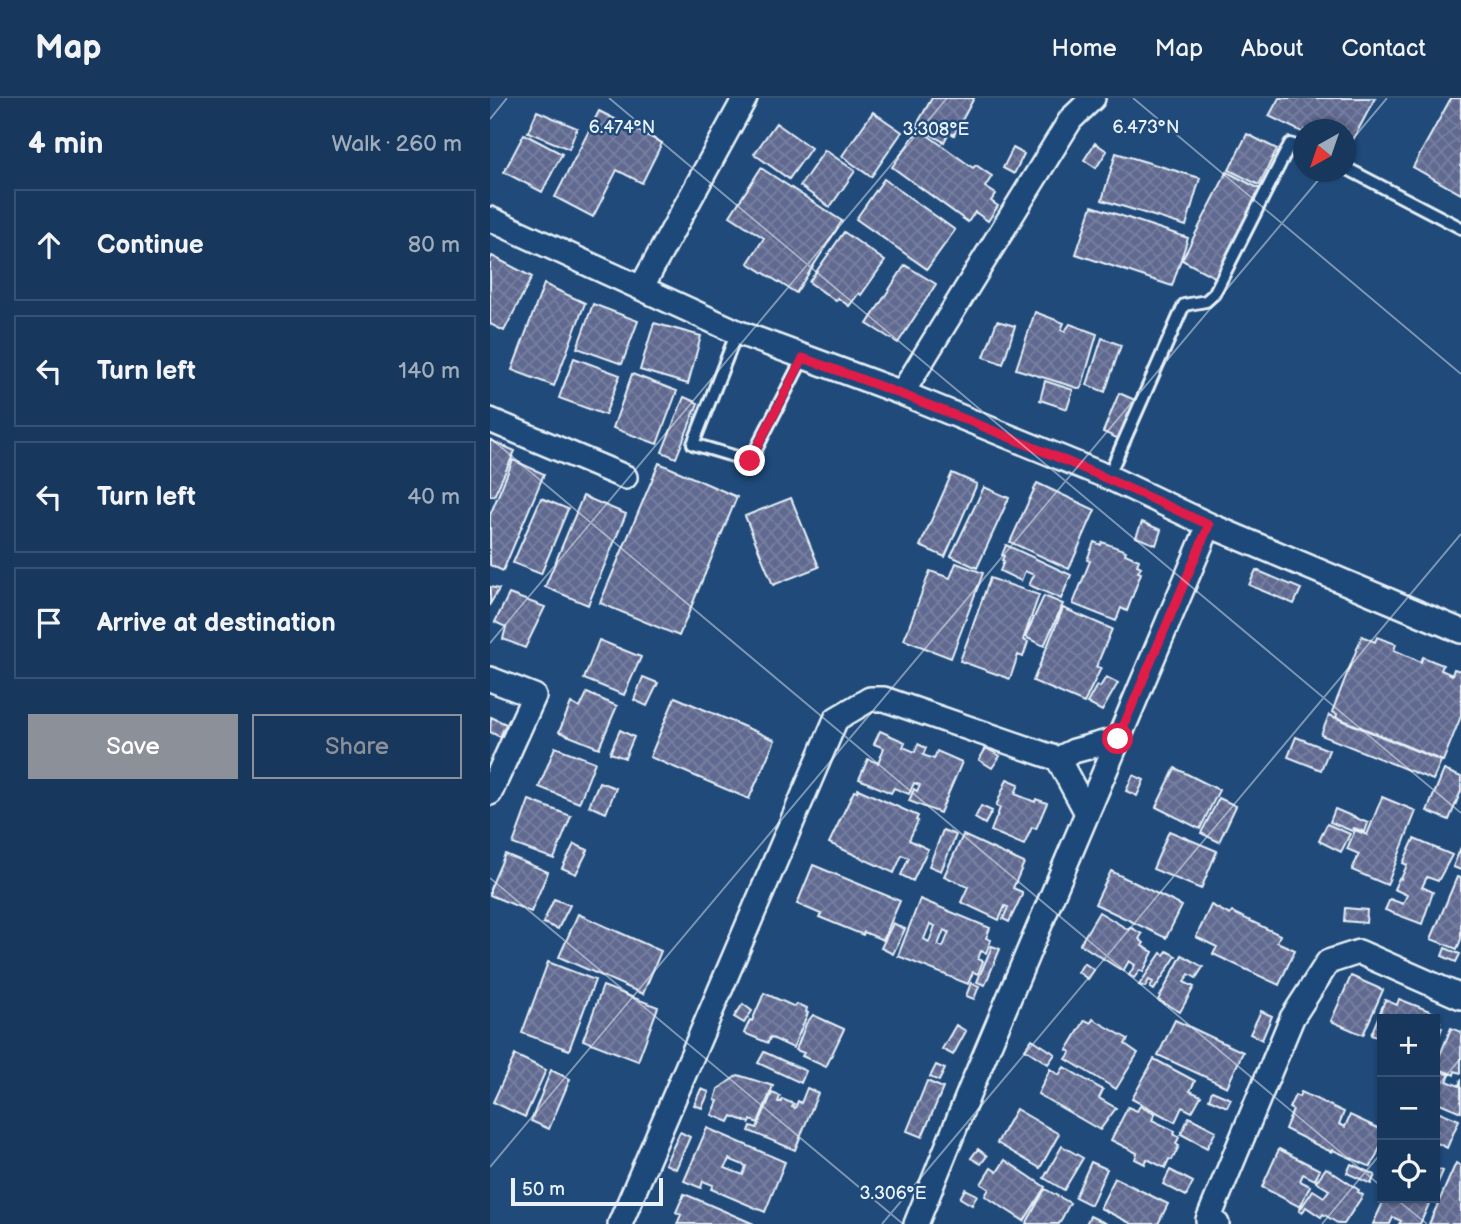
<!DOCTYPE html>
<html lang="en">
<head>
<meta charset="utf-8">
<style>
  body { margin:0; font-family:"Balsamiq Sans",sans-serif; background:#244365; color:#f1f3f6 }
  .controls { position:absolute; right:21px; bottom:21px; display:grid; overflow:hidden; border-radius:0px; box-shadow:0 2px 5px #0004 }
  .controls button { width:63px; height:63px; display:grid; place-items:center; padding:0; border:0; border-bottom:2px solid #365272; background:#17385c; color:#f1f3f6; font:35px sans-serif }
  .compass { position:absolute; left:803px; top:21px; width:63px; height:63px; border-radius:50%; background:#17385c; box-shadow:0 2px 5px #0004; rotate:220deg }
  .scale { position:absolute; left:21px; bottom:18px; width:152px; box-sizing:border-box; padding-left:7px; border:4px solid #e8f1f8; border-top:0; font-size:19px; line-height:24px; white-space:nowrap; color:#e8f1f8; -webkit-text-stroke:5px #1f4a7a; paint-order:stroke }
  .stop { position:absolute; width:21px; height:21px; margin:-16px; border:5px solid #e11d48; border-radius:50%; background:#fff }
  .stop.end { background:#e11d48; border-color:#fff; box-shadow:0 2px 7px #0008 }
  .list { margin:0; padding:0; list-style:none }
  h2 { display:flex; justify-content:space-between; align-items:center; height:91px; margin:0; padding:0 28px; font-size:30px }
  h2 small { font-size:23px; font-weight:400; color:#9eacbb }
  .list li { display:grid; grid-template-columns:46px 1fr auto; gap:21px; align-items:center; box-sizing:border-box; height:112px; margin:0 14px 14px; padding:0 14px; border:2px solid #365272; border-radius:0px }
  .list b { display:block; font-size:26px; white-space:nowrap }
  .list em { font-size:23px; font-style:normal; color:#9eacbb }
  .actions { display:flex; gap:14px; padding:21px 28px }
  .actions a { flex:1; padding:16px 0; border:2px solid #8c9099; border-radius:0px; text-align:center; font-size:24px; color:#8c9099 }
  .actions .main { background:#8c9099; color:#fff }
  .icon { flex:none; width:38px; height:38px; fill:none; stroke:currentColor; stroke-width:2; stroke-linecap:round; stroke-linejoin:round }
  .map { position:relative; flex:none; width:971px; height:1126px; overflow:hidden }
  header { display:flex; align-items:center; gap:42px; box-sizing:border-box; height:98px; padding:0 35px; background:#17385c; border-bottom:2px solid #365272 }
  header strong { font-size:33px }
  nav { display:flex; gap:38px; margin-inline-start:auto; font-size:24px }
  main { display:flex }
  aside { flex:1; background:#17385c }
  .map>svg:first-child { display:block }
  .building { fill:url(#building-cross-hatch); stroke:#e8f1f8; stroke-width:2; fill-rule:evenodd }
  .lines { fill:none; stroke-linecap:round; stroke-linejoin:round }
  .service-casing { stroke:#e8f1f8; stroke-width:16 }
  .minor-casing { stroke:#e8f1f8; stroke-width:28 }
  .service { stroke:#1f4a7a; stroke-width:10 }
  .minor { stroke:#1f4a7a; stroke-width:23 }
  .route { stroke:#e11d48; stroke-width:9 }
  .ticks { fill:none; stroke:#e8f1f8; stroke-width:2; stroke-opacity:0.45 }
  .ticks-label { font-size:18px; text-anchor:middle; fill:#e8f1f8; stroke:#1f4a7a; stroke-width:5; stroke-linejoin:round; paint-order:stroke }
</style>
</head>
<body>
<header>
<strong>Map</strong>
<nav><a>Home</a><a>Map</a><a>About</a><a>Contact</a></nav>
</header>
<main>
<aside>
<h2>4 min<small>Walk · 260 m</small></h2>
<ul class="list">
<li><svg class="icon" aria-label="ahead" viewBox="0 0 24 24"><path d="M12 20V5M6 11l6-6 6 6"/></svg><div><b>Continue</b></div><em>80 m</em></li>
<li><svg class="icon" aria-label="left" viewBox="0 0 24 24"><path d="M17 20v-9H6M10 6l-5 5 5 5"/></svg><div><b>Turn left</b></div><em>140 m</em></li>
<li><svg class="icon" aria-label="left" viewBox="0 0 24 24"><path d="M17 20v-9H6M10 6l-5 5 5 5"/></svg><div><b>Turn left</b></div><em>40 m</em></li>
<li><svg class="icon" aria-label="arrive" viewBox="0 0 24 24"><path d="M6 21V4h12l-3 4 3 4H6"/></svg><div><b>Arrive at destination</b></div></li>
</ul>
<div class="actions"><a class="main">Save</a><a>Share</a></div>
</aside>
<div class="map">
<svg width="971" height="1126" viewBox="0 0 971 1126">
  <defs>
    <pattern id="building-cross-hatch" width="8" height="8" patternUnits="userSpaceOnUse" patternTransform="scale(1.75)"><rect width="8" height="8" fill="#616a90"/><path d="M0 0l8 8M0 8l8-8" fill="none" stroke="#7880a0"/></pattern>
  </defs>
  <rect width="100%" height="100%" fill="#1f4a7a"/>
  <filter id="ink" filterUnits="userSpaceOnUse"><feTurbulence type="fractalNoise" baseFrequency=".0143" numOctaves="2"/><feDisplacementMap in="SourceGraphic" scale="14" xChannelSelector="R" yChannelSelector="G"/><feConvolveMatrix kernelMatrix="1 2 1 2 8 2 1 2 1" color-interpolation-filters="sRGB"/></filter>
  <g filter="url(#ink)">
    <path class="building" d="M442,0H484L464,37L459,34L454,44L426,28Z
      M789,0H885L856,55V32H814V35L779,18Z
      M961,0H971V96L923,69Z
      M47,13L87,30L79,51L38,34Z
      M109,13L172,45L152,85L127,72L103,119L65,99Z
      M383,14L412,34L381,79L352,58Z
      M286,25L321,50L299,81L264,56Z
      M429,31L483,70L486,67L502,78L495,89L506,96L501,103L508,108L498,123L485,114L478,124L402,69Z
      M34,36L72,56L52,94L14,74Z
      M757,36L787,51L769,87L739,72Z
      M605,45L617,53L606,70L594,62Z
      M523,50L534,56L524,76L513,70Z
      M335,52L365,73L340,109L310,88Z
      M626,55L710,80L696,128L612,102Z
      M271,70L352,123L306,195L258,165L274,140L240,118Z
      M737,74L774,93L728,181L692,162Z
      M394,81L465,132L437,171L366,121Z
      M602,108L698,140L682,188L586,156Z
      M354,134L395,163L371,197L369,195L359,208L348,200L346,203L319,184Z
      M2,158L42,179L14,233L0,226V162Z
      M415,167L446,186L408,245L377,226Z
      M54,186L95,205L64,288L22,272Z
      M103,206L148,223L132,266L87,250Z
      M545,214L574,225L571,232L575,233L580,226L607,236L591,291L526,271Z
      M507,223L525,228L513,266L494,259Z
      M164,225L211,238L198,286L150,272Z
      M612,240L631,247L615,294L597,287Z
      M84,260L130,277L115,317L69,300Z
      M142,276L187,293L167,346L123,330Z
      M555,283L583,292L577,311L550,302Z
      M629,295L645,302L629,341L613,334Z
      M194,299L208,305L186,360L172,354Z
      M0,342L25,353L4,398L0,397Z
      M23,362L54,376L13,473L0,467V417Z
      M169,365L247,399L189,538L110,505Z
      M462,375L487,386L455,459L430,448Z
      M547,385L605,412L579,471L520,444Z
      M494,389L519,400L487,470L461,458Z
      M93,398L136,416L98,507L55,489Z
      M51,400L78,411L51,476L23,465Z
      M301,400L329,469L283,487L255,418Z
      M652,424L671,432L666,447L646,439Z
      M604,444L611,447L612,444L636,453L635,456L649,462L647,467L651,469L648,474L651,475L637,513L631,510L626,523L583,506L600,463L597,462Z
      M516,447L581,477L571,501L539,487L544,477L535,473L531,483L510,473L514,463L512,462L514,458L512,457Z
      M466,465L493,475L461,560L414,542L440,473L460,480Z
      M766,472L811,491L804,506L759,487Z
      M500,480L549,497L533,542L538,544L533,559L528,557L520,581L470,563Z
      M0,489L9,491L0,506Z
      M19,496L55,509L35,550L13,541L16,529L5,524Z
      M554,498L573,506L554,548L535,539Z
      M573,510L622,531L606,569L611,570L594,605L543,583Z
      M872,538L885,544L887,539L906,546L904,552L931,564L933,559L953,567L951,572L962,577L964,571L971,573V618L953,663L846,619L847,616L842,614Z
      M109,542L151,559L134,597L94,581Z
      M153,579L168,585L157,608L144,602Z
      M616,579L628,585L612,613L597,605L607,587L610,589Z
      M97,595L127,608L109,650L69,634L81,605L90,610Z
      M185,599L285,642L259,701L160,659Z
      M839,617L951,663L943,682L831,637Z
      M1,619L16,626L10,639L0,634Z
      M130,632L144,639L135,660L120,655Z
      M390,633L415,644L413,649L425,654L428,646L436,650L433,657L444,661L447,653L472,664L450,715L419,703L424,691L427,693L430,687L424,685L419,696L404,690L401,695L369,681L378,661L388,665L394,650L384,646Z
      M806,639L839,652L831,672L798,659Z
      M65,649L105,664L89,705L49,689Z
      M496,650L510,658L502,670L489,662Z
      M685,670L729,692L710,731L666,709Z
      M954,672L971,679V693L959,722L937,713Z
      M643,677L654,682L647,698L636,693Z
      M517,681L529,686L525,696L545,704L546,701L557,705L546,731L542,729L534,747L501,733L510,710L506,708Z
      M109,684L126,690L116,715L99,708Z
      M368,691L428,718L426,722L428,723L419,742L438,751L423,783L411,777L419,760L412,757L404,775L339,745L364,693L367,694Z
      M892,699L926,713L897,787L862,772L869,756L857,751L865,732L877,737Z
      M729,700L746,708L729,744L711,735Z
      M39,702L81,718L64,761L23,746Z
      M491,708L502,713L495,726L485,720Z
      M845,711L878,725L875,734L864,730L862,733L840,724Z
      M837,726L860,736L851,754L829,743Z
      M453,732L466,737L451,773L439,768Z
      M679,733L727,753L711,791L663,771Z
      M473,737L534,765L523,790L532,794V797L519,824L513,821L518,809L515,808L509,822L471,804L478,789L454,778Z
      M924,741L962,757L948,783L937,779L932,789L943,794L932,826L895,812L900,801L913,806L917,797L904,791L909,780L911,781L917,767L913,765Z
      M84,746L98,752L86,776L72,770Z
      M971,749V772L963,769Z
      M15,756L58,774L41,814L0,797V791Z
      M323,767L410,803L393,842L374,834L373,837L329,819L331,816L307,806Z
      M621,773L692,808L676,840L605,806Z
      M967,779L971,780V841L967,851L941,841Z
      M64,801L80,807L68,831L53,825Z
      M430,801L500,830L496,840L501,842L496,855L491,853L488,861L493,863L488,876L483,874L478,886L408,858ZM440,826L445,828L439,844L434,841ZM454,832L459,834L453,849L448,847Z
      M721,807L740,817L742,814L790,837L787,844L805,852L789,887L723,856L727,849L706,839Z
      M855,810L877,812L876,825L854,823Z
      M609,814L639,832L640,829L652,836L649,841L654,845L652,848L663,854L653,874L650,872L644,880L639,877L645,867L639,863L633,873L590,846Z
      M88,816L171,853L153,896L69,859Z
      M403,825L415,831L403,856L391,850Z
      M502,848L510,851L495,887L487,884Z
      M955,850L970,856L966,864L952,858Z
      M677,853L686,858L664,892L660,890L663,884L659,882L655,889L649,887L671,855L674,857Z
      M692,857L713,869L706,880L699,876L694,884L704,889L690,914L668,902Z
      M58,864L105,882L79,952L32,935Z
      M594,865L604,872L598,881L588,874Z
      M861,878L893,892L873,937L841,923Z
      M481,885L489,888L484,901L476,898Z
      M113,888L168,909L148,963L93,942Z
      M274,895L305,909L306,906L317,910L316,914L318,915L303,950L280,939L278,945L254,935L260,922L262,923Z
      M909,901L945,915L943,921H892V941L881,937L895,902L907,907Z
      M253,906L262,913L254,925L244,919Z
      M771,913L782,918L772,942L760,936Z
      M323,917L354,931L336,969L312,958L314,955L306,952L316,926Z
      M603,921L638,941L635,946L648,955L626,991L576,961L581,954L577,952L595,922L601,925Z
      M685,922L753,954L737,989L668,957Z
      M945,922L950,924L948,929L952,930L945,949Z
      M466,927L476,933L463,957L452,951Z
      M961,930L971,934V975L965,973L964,977L945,969Z
      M542,941L565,956L558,966L535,951Z
      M274,954L316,973L311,985L268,965Z
      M25,957L56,972L35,1019L3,1004Z
      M664,961L705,983L700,993L711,998L702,1014L692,1009L685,1024L642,1001Z
      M446,967L455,971L449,983L440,979Z
      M574,969L613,992L609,1000L626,1010L610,1032L548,996L560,971L569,977Z
      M945,971L960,977L957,983L969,988L971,981V1014L945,1003Z
      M61,972L80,981L59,1031L41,1023Z
      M248,977L283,988L268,1025L261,1022L260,1025L242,1018L239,1024L222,1017L228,1003L225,1002L228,991Z
      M437,983L453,990L432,1039L417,1033Z
      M317,990L328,995L305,1052L259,1033L261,1028L267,1030L282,995L290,998L288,1004H291L292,1001L304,1006L302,1009L305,1010L308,1003L311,1005Z
      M211,991L219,994L212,1010L204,1007Z
      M722,993L741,1001L737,1009L719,1001Z
      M811,994L854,1014L849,1026L855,1029L860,1017L892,1032V1045L881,1069L843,1052L842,1054L835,1051L795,1031L803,1012L799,1010L805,997L809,999Z
      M650,1008L665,1016L662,1022L685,1033L684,1037L689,1039L686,1046L689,1048L682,1062L679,1061L675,1070L657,1061L655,1066L645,1061L647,1055L621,1042L638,1009L647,1013Z
      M526,1011L569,1036L550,1070L507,1045Z
      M945,1012L969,1022L957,1050L945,1044L947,1034L945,1033Z
      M699,1019L726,1033L717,1050L691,1036Z
      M217,1030L295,1064L275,1114L221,1091L223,1087L213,1083L211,1090L194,1083ZM239,1061L256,1068L253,1077L235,1070Z
      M190,1034L200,1039L186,1071L175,1066Z
      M572,1048L593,1060L574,1092L554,1080Z
      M488,1051L497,1058L491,1066L481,1060Z
      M789,1051L830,1072L825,1082L813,1076L810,1083L820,1088L810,1109L772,1089Z
      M515,1062L555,1089L534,1123L495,1098L499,1091L491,1086L501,1070L507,1074Z
      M601,1064L617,1071L601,1107L585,1099Z
      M966,1065L971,1068V1126H939Z
      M861,1066L885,1077L881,1086L857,1075Z
      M836,1070L869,1092L868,1094L873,1097L854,1126H849L833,1116L831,1119L816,1109L812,1115L809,1113L823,1092L834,1099L839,1092L826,1084Z
      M945,1070L953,1073L945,1091Z
      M680,1072L703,1084L696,1098L673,1086Z
      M625,1080L678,1106L668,1126H642L610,1110Z
      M475,1091L487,1097L482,1107L470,1100Z
      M555,1091L580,1105L569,1126H536Z
      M194,1096L204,1100L264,1126H187L191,1117L186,1114Z
      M895,1100H935L934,1104L939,1106L930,1126H909L911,1123L903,1119L900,1126H883Z
      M600,1118L617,1126H596Z"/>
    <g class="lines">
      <defs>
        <path id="service" d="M856,70L971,130
          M247,234L203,346L260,363L313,260
          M618,379L694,207L716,203L724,196L800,46L814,51"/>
        <path id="minor" d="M0,121L247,234L412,295L618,379L719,427L971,533
          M151,190L255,0
          M412,295L581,21L603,0
          M0,322L135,379
          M0,581L44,598L0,695
          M568,661L584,653L628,641
          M130,1126L346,621L380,601H394L568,661L597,715
          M426,1126L483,985L719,427
          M727,1126L718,1122L802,920L838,864L869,854L971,899"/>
      </defs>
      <use href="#service" class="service-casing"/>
      <use href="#minor" class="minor-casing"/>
      <use href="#service" class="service"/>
      <use href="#minor" class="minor"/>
    </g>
  </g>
  <g class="lines" filter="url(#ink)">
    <path class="route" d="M260,363L313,260C451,309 586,365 719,427L628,641"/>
  </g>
  <path class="ticks" d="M119,0L971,715M643,0L971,276M0,21L17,0M856,49L897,0M0,340L892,1089M0,545L457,0M0,780L413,1126M945,991L971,960M0,1069L835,74M905,1100L937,1126M392,1126L971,436M832,1126L892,1054"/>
  <g class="ticks-label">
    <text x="132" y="35">6.474°N</text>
    <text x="656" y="35">6.473°N</text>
    <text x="446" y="37">3.308°E</text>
    <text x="403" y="1101">3.306°E</text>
  </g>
</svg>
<div class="controls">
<button>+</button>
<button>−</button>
<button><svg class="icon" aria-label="locate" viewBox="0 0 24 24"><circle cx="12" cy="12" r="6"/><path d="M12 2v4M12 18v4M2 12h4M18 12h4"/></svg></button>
</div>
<svg class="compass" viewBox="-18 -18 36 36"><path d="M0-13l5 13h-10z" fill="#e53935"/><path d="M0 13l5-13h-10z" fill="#9eacbb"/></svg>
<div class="scale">50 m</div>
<div class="stop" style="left:628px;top:641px"></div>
<div class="stop end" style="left:260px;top:363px"></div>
</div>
</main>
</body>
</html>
